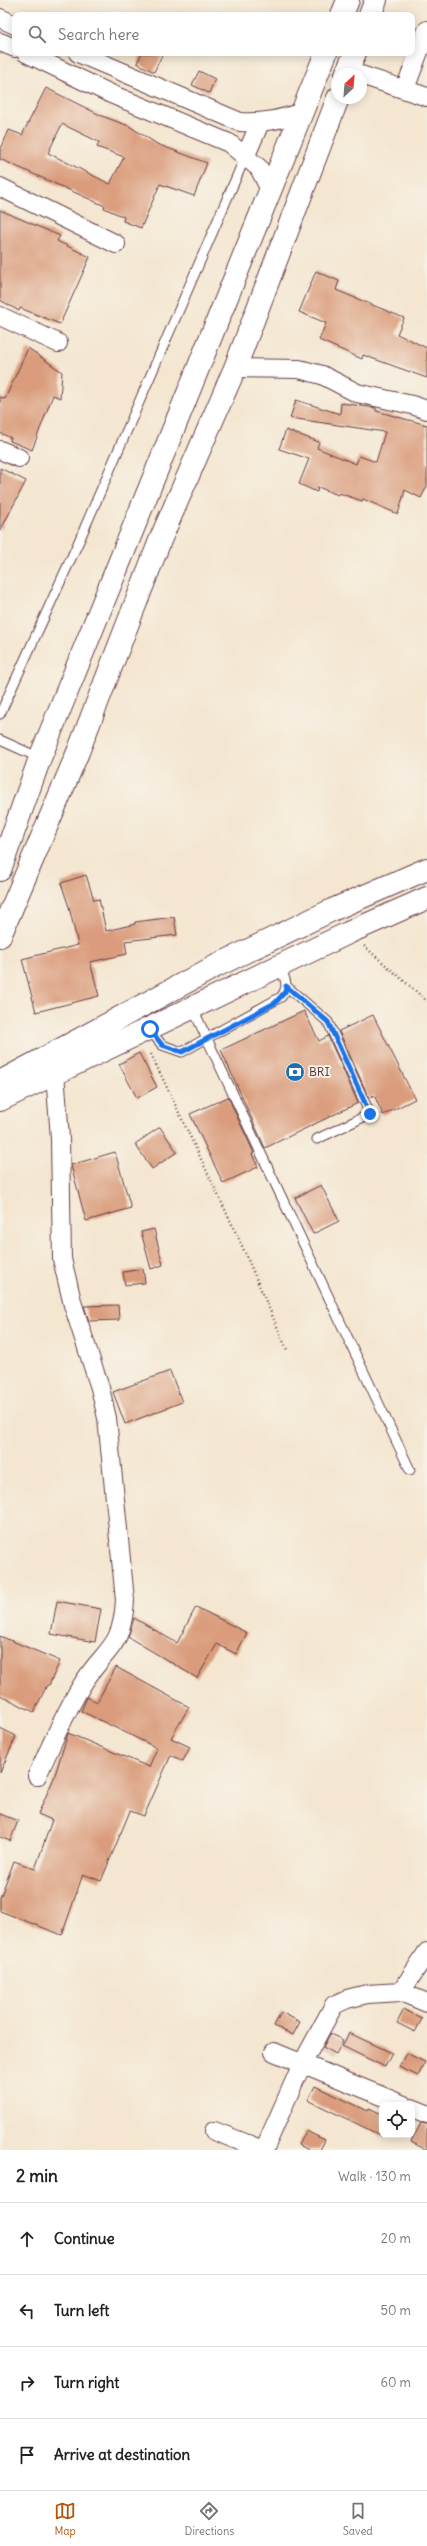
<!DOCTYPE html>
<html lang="en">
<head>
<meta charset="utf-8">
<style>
  body { margin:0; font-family:Delius,sans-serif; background:#f2f2f2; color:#222 }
  .controls { position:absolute; right:12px; bottom:12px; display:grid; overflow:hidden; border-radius:8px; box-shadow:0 2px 10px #0003 }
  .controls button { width:36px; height:36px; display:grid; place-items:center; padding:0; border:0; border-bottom:1px solid #e0e0e0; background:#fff; color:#222; font:20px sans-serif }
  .compass { position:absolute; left:331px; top:68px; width:36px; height:36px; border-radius:50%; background:#fff; box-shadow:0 2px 10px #0003; rotate:26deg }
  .stop { position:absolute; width:12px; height:12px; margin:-9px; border:3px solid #1a73e8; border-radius:50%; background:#fff }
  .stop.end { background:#1a73e8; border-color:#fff; box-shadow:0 1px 4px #0008 }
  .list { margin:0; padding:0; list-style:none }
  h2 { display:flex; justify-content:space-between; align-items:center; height:52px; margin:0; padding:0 16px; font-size:17px }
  h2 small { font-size:13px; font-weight:400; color:#767676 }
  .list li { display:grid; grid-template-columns:26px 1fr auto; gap:12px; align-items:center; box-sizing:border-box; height:72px; padding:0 16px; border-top:1px solid #e0e0e0 }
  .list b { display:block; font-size:15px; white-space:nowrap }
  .list em { font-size:13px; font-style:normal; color:#767676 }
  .icon { flex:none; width:22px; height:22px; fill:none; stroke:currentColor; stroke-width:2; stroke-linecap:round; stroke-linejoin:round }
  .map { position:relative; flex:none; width:427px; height:2150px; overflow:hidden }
  .search { position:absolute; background:#fff; box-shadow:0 2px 10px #0003; left:12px; right:12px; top:12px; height:44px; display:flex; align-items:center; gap:10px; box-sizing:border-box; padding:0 14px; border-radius:8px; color:#767676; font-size:15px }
  .sheet { height:340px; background:#fff }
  nav { display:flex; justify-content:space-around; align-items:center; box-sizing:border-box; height:56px; border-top:1px solid #e0e0e0; background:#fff; font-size:11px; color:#767676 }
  nav a { display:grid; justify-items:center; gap:2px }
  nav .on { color:#b45309 }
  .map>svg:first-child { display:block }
  .building { fill:#da9c7b; fill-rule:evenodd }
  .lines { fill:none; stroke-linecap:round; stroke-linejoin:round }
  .lane-casing { stroke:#643d44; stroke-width:11 }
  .street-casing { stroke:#643d44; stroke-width:20 }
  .highway-casing { stroke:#643d44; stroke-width:24 }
  .path { stroke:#643d44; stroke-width:2.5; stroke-dasharray:1 3; stroke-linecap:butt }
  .lane { stroke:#fff; stroke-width:9 }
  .street { stroke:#fff; stroke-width:18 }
  .highway { stroke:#fff; stroke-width:22 }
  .route { stroke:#1a73e8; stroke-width:5 }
  .labels { text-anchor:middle; stroke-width:4; stroke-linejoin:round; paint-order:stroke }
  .poi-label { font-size:12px; fill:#4a1f2b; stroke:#f7f3e8; text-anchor:start }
</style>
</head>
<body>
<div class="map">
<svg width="427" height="2150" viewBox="0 0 427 2150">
  <rect width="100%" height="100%" fill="#f7f3e8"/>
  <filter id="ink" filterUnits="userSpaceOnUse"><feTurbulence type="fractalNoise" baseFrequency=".025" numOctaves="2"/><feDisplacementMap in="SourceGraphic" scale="8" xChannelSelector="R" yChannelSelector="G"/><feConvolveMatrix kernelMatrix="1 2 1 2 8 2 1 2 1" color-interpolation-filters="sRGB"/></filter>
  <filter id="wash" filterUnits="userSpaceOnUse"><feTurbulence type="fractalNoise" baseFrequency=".012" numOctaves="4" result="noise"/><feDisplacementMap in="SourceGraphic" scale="16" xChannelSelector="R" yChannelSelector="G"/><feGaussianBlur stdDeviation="0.9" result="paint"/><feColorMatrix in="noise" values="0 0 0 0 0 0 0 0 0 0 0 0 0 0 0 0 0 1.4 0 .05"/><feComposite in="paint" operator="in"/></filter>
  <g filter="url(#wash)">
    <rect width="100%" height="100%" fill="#f4e6d0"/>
    <g id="blocks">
      <path class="building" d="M142,53H163L154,72L137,63Z
        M199,71L215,79L209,93L192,85Z
        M46,88L102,116L129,126L157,144L207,163L194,196L160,184L141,228L123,221L124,217L104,208L105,206L0,159V151L9,130L22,135ZM62,124L99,142L97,147L124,157L110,184L48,153Z
        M0,210L60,236L57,241L90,257L60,324L20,308L19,311L0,300Z
        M316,271L339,281L336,290L404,318L397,334L427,348V378L363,355L362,359L319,340L326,323L299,312Z
        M28,348L62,372L60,398L53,395L32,450L10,441L11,438L0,433V397L5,399Z
        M296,400L340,414L341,403L376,408V411L427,425V486L421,498L405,490L398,514L363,499L362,501L339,493L338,495L318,487L317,492L299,484L309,459L279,449L286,430L319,442L317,448L356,464L359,456L376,462L385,432L290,418Z
        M0,468L26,481L0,531Z
        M86,875L94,900L99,899L106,931L135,924V922L174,917L177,935L125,941L127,954L90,962L99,996L36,1012L22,959L78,945L69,907L61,883Z
        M304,1011L319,1041L328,1036L358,1103L265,1148L221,1050Z
        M373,1015L415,1099L383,1115L374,1095L369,1098L339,1031Z
        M139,1053L157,1087L137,1098L119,1064Z
        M228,1097L254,1153L252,1154L258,1167L223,1183L190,1114Z
        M160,1127L177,1152L152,1169L135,1144Z
        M115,1152L131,1208L86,1221L71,1165Z
        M321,1185L339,1221L313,1234L295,1198Z
        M154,1229L163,1265L151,1269L141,1232Z
        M143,1269L145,1283L125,1285L123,1272Z
        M118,1305L119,1320L89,1321L84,1306Z
        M170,1371L182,1402L125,1424L113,1392Z
        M57,1601L101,1609L95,1642L51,1634Z
        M196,1607L247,1633L236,1654L217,1644L197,1678L128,1637L134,1618L177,1643Z
        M0,1636L60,1661L49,1685H47L34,1712L0,1695Z
        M116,1667L189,1707L171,1738L190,1747L183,1761L171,1755L144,1816L130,1811L101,1881L83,1874L62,1935L0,1911V1898L14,1861L35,1869L52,1820L38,1814L54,1778L68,1733L149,1767L157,1748L81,1711L87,1697L97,1702Z
        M0,1728L16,1736L0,1773Z
        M0,1814L18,1821L10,1841L0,1837Z
        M404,2009L422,2019L415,2032L397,2023Z
        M281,2012L300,2022L293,2035L274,2026Z
        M349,2033L392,2053L385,2067L342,2046Z
        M330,2034L343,2040L336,2054L323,2047Z
        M406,2053L425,2062L418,2076L399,2067Z
        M315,2086L368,2111L369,2108L382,2114V2136L308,2100Z
        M421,2123L427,2124V2150L411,2142Z
        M306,2131L325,2140L320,2150H309L299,2145Z"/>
    </g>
  </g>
  <g filter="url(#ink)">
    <use href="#blocks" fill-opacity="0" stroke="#643d44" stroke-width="1"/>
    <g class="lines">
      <defs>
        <path id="lane" d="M0,714L79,541L246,155
          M0,740L40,758
          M286,986L328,1022L370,1114L317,1139
          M193,1009L410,1470
          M149,1029L162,1045L182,1052L281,997C290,987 285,977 279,967"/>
        <path id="street" d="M0,18L15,25
          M0,42L15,48
          M26,53L111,94L229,143L259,168L270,190
          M78,53L240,122C263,123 280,120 302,112
          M361,75L427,97
          M405,89L427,30
          M246,155L260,123
          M0,187L116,244
          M0,316L58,343
          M235,368L299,369L322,375L357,393L412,405L427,410
          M0,450L19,458
          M37,1776C51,1746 64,1714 82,1685C105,1647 122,1651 125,1600L107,1418L100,1388L73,1305L62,1259L60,1138L55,1073
          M401,1992L427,1952
          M274,2052L404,2105
          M412,2108L427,2114
          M214,2131L263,2150
          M264,2150L302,2064L334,2005L347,1999L367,1994L401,1992L427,2003"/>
        <path id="highway" d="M342,15L348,0
          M370,15L376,0
          M346,74L355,53
          M0,870L40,758L326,53
          M0,936L78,752L161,538L235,368L338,98
          M0,1082L216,966L332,910L427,869
          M0,1100L348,933L427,898"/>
      </defs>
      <use href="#lane" class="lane-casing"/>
      <use href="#street" class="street-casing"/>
      <use href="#highway" class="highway-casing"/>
      <path class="path" d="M364,946L427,1001
        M151,1054L239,1239L288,1352"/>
      <use href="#lane" class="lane"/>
      <use href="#street" class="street"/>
      <use href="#highway" class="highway"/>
    </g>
  </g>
  <g class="lines" filter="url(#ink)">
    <path class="route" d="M150,1029L162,1045L182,1052L275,1003L285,992L286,986L328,1022L370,1114"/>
  </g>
  <defs>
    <symbol id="bank-disc" viewBox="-11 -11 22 22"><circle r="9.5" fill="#1f6fb2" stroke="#f7f3e8"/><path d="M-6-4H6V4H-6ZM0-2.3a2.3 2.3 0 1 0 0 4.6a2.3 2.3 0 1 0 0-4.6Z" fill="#fff"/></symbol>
  </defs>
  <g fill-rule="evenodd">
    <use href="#bank-disc" x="284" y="1061" width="22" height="22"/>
  </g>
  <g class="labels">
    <g class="poi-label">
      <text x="309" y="1076">BRI</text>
    </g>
  </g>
</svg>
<div class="controls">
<button><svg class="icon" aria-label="locate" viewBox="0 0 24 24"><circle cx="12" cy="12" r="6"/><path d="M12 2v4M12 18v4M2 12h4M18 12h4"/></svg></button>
</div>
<svg class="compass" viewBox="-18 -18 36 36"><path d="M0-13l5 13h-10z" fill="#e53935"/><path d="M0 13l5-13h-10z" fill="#767676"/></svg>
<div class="stop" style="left:150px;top:1029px"></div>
<div class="stop end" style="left:370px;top:1114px"></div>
<div class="search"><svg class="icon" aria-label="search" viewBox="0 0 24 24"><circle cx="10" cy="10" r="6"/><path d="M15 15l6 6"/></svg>Search here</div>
</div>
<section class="sheet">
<h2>2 min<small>Walk · 130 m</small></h2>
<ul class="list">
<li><svg class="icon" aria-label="ahead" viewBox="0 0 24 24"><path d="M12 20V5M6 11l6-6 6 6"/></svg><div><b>Continue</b></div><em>20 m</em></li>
<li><svg class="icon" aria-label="left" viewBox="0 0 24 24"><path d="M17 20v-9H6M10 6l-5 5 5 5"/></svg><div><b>Turn left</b></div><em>50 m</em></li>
<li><svg class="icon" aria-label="right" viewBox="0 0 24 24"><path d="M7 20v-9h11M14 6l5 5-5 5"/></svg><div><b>Turn right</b></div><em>60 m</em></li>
<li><svg class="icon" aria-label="arrive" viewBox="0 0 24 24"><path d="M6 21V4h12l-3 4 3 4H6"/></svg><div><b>Arrive at destination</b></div></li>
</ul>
</section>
<nav>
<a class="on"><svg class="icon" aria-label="map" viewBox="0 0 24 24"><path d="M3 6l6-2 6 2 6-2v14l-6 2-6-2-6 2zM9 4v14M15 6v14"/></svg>Map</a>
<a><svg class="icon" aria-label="directions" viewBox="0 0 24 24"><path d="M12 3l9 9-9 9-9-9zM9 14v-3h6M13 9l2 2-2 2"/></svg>Directions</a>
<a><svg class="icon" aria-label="saved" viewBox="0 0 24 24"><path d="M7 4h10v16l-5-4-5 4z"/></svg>Saved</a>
</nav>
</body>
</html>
